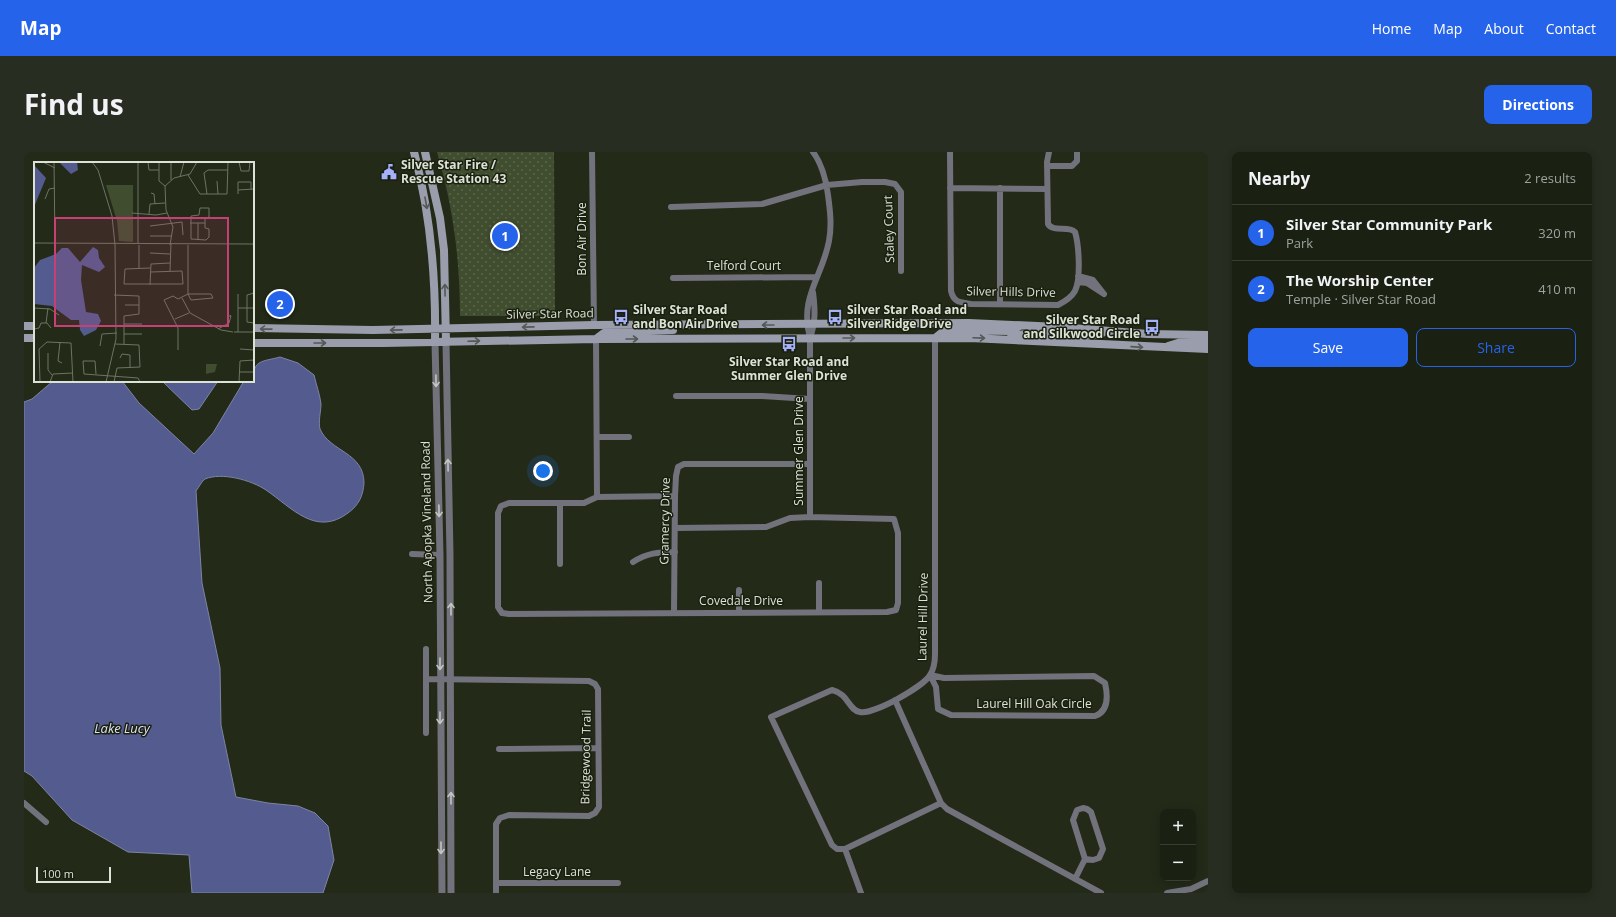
<!DOCTYPE html>
<html lang="en">
<head>
<meta charset="utf-8">
<style>
  body { margin:0; font-family:"Open Sans",sans-serif; background:#272d20; color:#f1f3f6 }
  .controls { position:absolute; right:12px; bottom:12px; display:grid; overflow:hidden; border-radius:8px; box-shadow:0 2px 10px #0003 }
  .controls button { width:36px; height:36px; display:grid; place-items:center; padding:0; border:0; border-bottom:1px solid #383e32; background:#1a2012; color:#f1f3f6; font:20px sans-serif }
  .scale { position:absolute; left:12px; bottom:10px; width:75px; box-sizing:border-box; padding-left:4px; border:2px solid #dde2d6; border-top:0; font-size:11px; line-height:14px; white-space:nowrap; color:#dde2d6; -webkit-text-stroke:3px #1a200f; paint-order:stroke }
  .you { position:absolute; left:519px; top:319px; width:14px; height:14px; margin:-10px; border:3px solid #fff; border-radius:50%; background:#1a73e8; box-shadow:0 0 0 6px #1a73e833 }
  .badge { display:grid; place-items:center; width:26px; height:26px; border-radius:50%; background:#2563eb; color:#fff; font-size:13px; font-weight:700 }
  .pin { position:absolute; translate:-50% -50%; border:2px solid #fff; box-shadow:0 1px 4px #0006 }
  .list { margin:0; padding:0; list-style:none }
  h2 { display:flex; justify-content:space-between; align-items:center; height:52px; margin:0; padding:0 16px; font-size:17px }
  h2 small { font-size:13px; font-weight:400; color:#9fa39f }
  .list li { display:grid; grid-template-columns:26px 1fr auto; gap:12px; align-items:center; box-sizing:border-box; height:56px; padding:0 16px; border-top:1px solid #383e32 }
  .list b { display:block; font-size:15px; white-space:nowrap }
  .list p { margin:0; font-size:13px; white-space:nowrap; color:#9fa39f }
  .list em { font-size:13px; font-style:normal; color:#9fa39f }
  .actions { display:flex; gap:8px; padding:12px 16px }
  .actions a { flex:1; padding:9px 0; border:1px solid #2563eb; border-radius:8px; text-align:center; font-size:14px; color:#2563eb }
  .actions .main { background:#2563eb; color:#fff }
  .map { position:relative; flex:none; width:1184px; height:741px; overflow:hidden; border-radius:8px }
  header { display:flex; align-items:center; gap:24px; box-sizing:border-box; height:56px; padding:0 20px; background:#2563eb; color:#fff }
  header strong { font-size:19px }
  nav { display:flex; gap:22px; margin-inline-start:auto; font-size:14px }
  .intro { display:flex; align-items:center; justify-content:space-between; box-sizing:border-box; height:96px; padding:0 24px }
  h1 { margin:0; font-size:28px }
  .button { padding:10px 18px; border-radius:8px; background:#2563eb; color:#fff; font-size:14px; font-weight:700 }
  main { display:flex; gap:24px; padding:0 24px }
  aside { flex:1; background:#1a2012; border-radius:8px; box-shadow:0 2px 10px #0003 }
  .map>svg:first-child { display:block }
  .park { fill:url(#park-dots) }
  .water { fill:#545b8e; stroke:#7d84a4 }
  .lines { fill:none; stroke-linecap:round; stroke-linejoin:round }
  .minor { stroke:#71727c; stroke-width:6 }
  .tertiary { stroke:#71727c; stroke-width:7 }
  .secondary { stroke:#9a9dac; stroke-width:8 }
  .oneway { stroke:#545856 }
  .oneway2 { stroke:#c2c6c0 }
  .labels { text-anchor:middle; stroke-width:3; stroke-linejoin:round; paint-order:stroke }
  .poi-label { font-size:12px; font-weight:bold; fill:#dde2d6; stroke:#1a200f; text-anchor:start }
  .street-label { font-size:12px; fill:#dde2d6; stroke:#1a200f }
  .water-label { font-size:13px; font-style:italic; fill:#dde0f1; stroke:#1a200f }
  .inset-road { fill:none; stroke:#6d7464; stroke-width:1 }
  .view { fill:#c74074; fill-opacity:0.15; stroke:#c74074; stroke-width:2 }
  .inset-edge { fill:none; stroke:#dde2d6; stroke-width:2 }
</style>
</head>
<body>
<header>
<strong>Map</strong>
<nav><a>Home</a><a>Map</a><a>About</a><a>Contact</a></nav>
</header>
<div class="intro"><h1>Find us</h1><a class="button">Directions</a></div>
<main>
<div class="map">
<svg width="1184" height="741" viewBox="0 0 1184 741">
  <defs>
    <pattern id="park-dots" width="8" height="8" patternUnits="userSpaceOnUse"><rect width="8" height="8" fill="#414d2f"/><path d="M2 2h.1M6 6h.1" fill="none" stroke="#5c664c" stroke-width="1.8" stroke-linecap="round"/></pattern>
  </defs>
  <rect width="100%" height="100%" fill="#232a18"/>
  <path class="park" d="M413,0H530L531,164H436C436,107 429,54 413,0Z"/>
  <path class="water" d="M256,205L274,211L290,223C292,232 296,243 297,252C297,259 294,270 296,277C306,300 340,300 340,331C339,344 335,353 324,361C292,385 268,356 242,338C227,328 198,320 181,327C178,329 175,335 172,339L178,431L196,516L197,573L212,645L244,651L274,654L291,661L304,674L310,708L299,741H168L165,703L104,700L48,668L8,624L0,619V250L8,247L29,229H98L115,251L170,302L189,281L220,229H229C229,207 238,210 256,205Z
    M138,229H194L175,257L168,258Z"/>
  <g class="lines">
    <path class="minor" d="M568,0L570,173
      M926,0L927,139C930,151 936,150 947,152L1034,153C1040,150 1047,146 1051,139C1057,127 1055,93 1051,80C1044,73 1030,81 1024,72L1023,10L1025,0
      M1023,14H1048L1053,9V0
      M926,36L1023,37
      M647,55L738,52L803,33L838,30H861L871,32L877,40V119
      M1054,124L1069,128L1080,142
      M649,126L792,125
      M1054,130L1063,131L1080,142
      M976,152V36
      M786,186C792,170 791,156 789,140
      M911,186V502C911,509 910,517 906,523C899,535 849,563 836,560C824,558 825,542 808,538L747,565L808,693L813,697H821L917,651
      M572,187L573,345
      M652,244H738L786,247
      M573,285H605
      M651,344L573,345L560,351H485L477,354L474,361V455L478,461L485,462L863,460L872,458L874,451V381L870,367L786,365L766,366L742,375L651,376
      M786,365V186C775,145 798,126 805,89C808,73 806,58 804,43C802,28 798,12 789,0
      M388,402L416,403
      M609,410C623,401 634,400 651,400
      M536,412V351
      M795,431V460
      M715,438V460
      M650,460L651,344L652,324L654,315L660,312H786
      M402,497V581
      M906,523L920,526L1070,524L1081,531C1084,544 1085,559 1071,564L927,563L914,557L912,535Z
      M402,527L565,529L571,532L574,537L575,655L571,661L565,664L485,663L476,666L472,672V741
      M871,548L917,651L923,657L1077,741
      M475,597L574,596
      M0,651L22,670
      M1059,656L1063,657L1067,660L1079,697L1075,706L1069,708L1061,707L1049,668L1053,658Z
      M821,697L837,741
      M1051,727L1061,707
      M472,731H594
      M1143,741L1167,737L1184,729"/>
    <path class="tertiary" d="M411,190L416,403L418,741
      M422,190L426,403L427,741"/>
    <path class="secondary" d="M390,0C407,63 412,125 411,190
      M401,0L416,66L420,98L422,190
      M0,174H11
      M229,176L349,178L570,173L945,171L1035,175L1124,182L1184,183
      M987,185C1017,175 1049,190 1078,181
      M0,186H11
      M911,186L921,178L986,179L996,174
      M572,187L580,181L592,180L649,178
      M229,191H360L572,187L946,186L1184,197
      M1144,194L1157,190H1184"/>
  </g>
  <defs><path id="oneway-shaft" d="M-6 0H5M1.5-3L5.5 0L1.5 3" fill="none" stroke-width="1.6" stroke-linecap="round" stroke-linejoin="round"/></defs>
  <g class="oneway">
    <use href="#oneway-shaft" transform="translate(402 51) rotate(80)"/>
    <use href="#oneway-shaft" transform="translate(421 138) rotate(-91)"/>
    <use href="#oneway-shaft" transform="translate(744 173) rotate(180)"/>
    <use href="#oneway-shaft" transform="translate(504 175) rotate(179)"/>
    <use href="#oneway-shaft" transform="translate(242 177) rotate(-179)"/>
    <use href="#oneway-shaft" transform="translate(372 178) rotate(179)"/>
    <use href="#oneway-shaft" transform="translate(825 186)"/>
    <use href="#oneway-shaft" transform="translate(955 186) rotate(2)"/>
    <use href="#oneway-shaft" transform="translate(608 187)"/>
    <use href="#oneway-shaft" transform="translate(450 189) rotate(-2)"/>
    <use href="#oneway-shaft" transform="translate(296 191)"/>
    <use href="#oneway-shaft" transform="translate(1113 195) rotate(4)"/>
  </g>
  <g class="oneway2">
    <use href="#oneway-shaft" transform="translate(412 229) rotate(89)"/>
    <use href="#oneway-shaft" transform="translate(424 313) rotate(-91)"/>
    <use href="#oneway-shaft" transform="translate(415 359) rotate(89)"/>
    <use href="#oneway-shaft" transform="translate(427 457) rotate(-90)"/>
    <use href="#oneway-shaft" transform="translate(416 512) rotate(90)"/>
    <use href="#oneway-shaft" transform="translate(416 566) rotate(90)"/>
    <use href="#oneway-shaft" transform="translate(427 646) rotate(-90)"/>
    <use href="#oneway-shaft" transform="translate(417 696) rotate(90)"/>
  </g>
  <defs>
    <symbol id="civic-bare" viewBox="-9 -9 18 18"><path d="M-.6-6.5H3V-4.5H.6V-3L4-1V1h2V6H-6V1h2V-1L-.6-3ZM-1.2 2.5V6h2.4V2.5Z" fill="#a6b1fc" stroke="#1a200f" stroke-width="2.5" paint-order="stroke"/></symbol>
    <symbol id="bus-bare" viewBox="-9 -9 18 18"><path d="M-5-6H5V4H4V6H2V4H-2V6H-4V4H-5ZM-3.5-4V0h7V-4ZM-3.5 1.2v1.5H-2V1.2ZM2 1.2v1.5H3.5V1.2Z" fill="#a6b1fc" stroke="#1a200f" stroke-width="2.5" paint-order="stroke"/></symbol>
  </defs>
  <g fill-rule="evenodd">
    <use href="#civic-bare" x="354" y="9" width="22" height="22"/>
    <use href="#bus-bare" x="586" y="154" width="22" height="22"/>
    <use href="#bus-bare" x="800" y="154" width="22" height="22"/>
    <use href="#bus-bare" x="1117" y="164" width="22" height="22"/>
    <use href="#bus-bare" x="754" y="181" width="22" height="22"/>
  </g>
  <g class="labels">
    <g class="poi-label">
      <text x="377" y="17">Silver Star Fire /<tspan x="377" dy="14">Rescue Station 43</tspan></text>
      <text x="609" y="162">Silver Star Road<tspan x="609" dy="14">and Bon Air Drive</tspan></text>
      <text x="823" y="162">Silver Star Road and<tspan x="823" dy="14">Silver Ridge Drive</tspan></text>
      <text x="1116" y="172" text-anchor="end">Silver Star Road<tspan x="1116" dy="14">and Silkwood Circle</tspan></text>
      <text x="765" y="214" text-anchor="middle">Silver Star Road and<tspan x="765" dy="14">Summer Glen Drive</tspan></text>
    </g>
    <g class="street-label">
      <text transform="translate(865 77) rotate(-92)" y="4">Staley Court</text>
      <text transform="translate(558 87) rotate(-90)" y="4">Bon Air Drive</text>
      <text x="720" y="118">Telford Court</text>
      <text transform="translate(987 140) rotate(1)" y="4">Silver Hills Drive</text>
      <text transform="translate(526 162) rotate(-1)" y="4">Silver Star Road</text>
      <text transform="translate(775 299) rotate(-90)" y="4">Summer Glen Drive</text>
      <text transform="translate(641 369) rotate(-89)" y="4">Gramercy Drive</text>
      <text transform="translate(403 370) rotate(-91)" y="4">North Apopka Vineland Road</text>
      <text x="717" y="453">Covedale Drive</text>
      <text transform="translate(899 465) rotate(-89)" y="4">Laurel Hill Drive</text>
      <text x="1010" y="556">Laurel Hill Oak Circle</text>
      <text transform="translate(562 605) rotate(-89)" y="4">Bridgewood Trail</text>
      <text x="533" y="724">Legacy Lane</text>
    </g>
    <g class="water-label">
      <text x="98" y="581">Lake Lucy</text>
    </g>
  </g>
  <g transform="translate(10 10)">
    <rect width="220" height="220" fill="#232a18"/>
    <path d="M72,23H99V80L85,79L83,59Z" fill="#414d2f"/>
    <path d="M172,202H183L181,210L172,212Z" fill="#414d2f"/>
    <path d="M25,0H43L44,8L37,12ZM0,3L12,16L0,45ZM59,85L64,88L65,96L71,105L65,110L48,103L47,118L52,150L64,152L67,159L62,168L50,174L46,168L45,158H37L18,144L0,142V106L6,98L22,92L28,86H34L46,100Z" fill="#545b8e"/>
    <path class="inset-road" d="M9,0L21,6M20,0L21,83M58,0L64,8L78,54L81,83M104,0V81M114,0L115,8H125M125,0V19L131,24M137,0V18M205,0L207,9H215L216,0M154,13L166,32H193L194,0M146,15L150,0M183,19L184,32M204,28L220,27M117,31L120,32L121,42M173,32L170,11L174,8H194M204,32V20H217V28M11,37L15,27L21,26M166,46H175V55L171,57V66L175,67V75L172,78L157,77V54L165,53ZM98,51L122,53L133,51M115,52L116,42L131,41M156,61H171M116,64L148,60L149,73M116,74H137M164,78V61M0,81L220,82M105,83V106M136,83L139,65L132,48L131,24L140,16L156,12L163,0M116,91L136,92M116,106L91,107L90,122H149L148,109L116,110M136,109L137,81M116,123L117,102L136,101M220,131L213,133V160L220,161M154,132H177L179,136L157,138ZM204,132V170M80,133L105,134V152L90,154V182M148,136L156,151L187,168L199,170M91,143H105M0,146L16,147L25,153M204,146H220M141,157L155,151M12,161L14,146M90,162H108M0,167L5,166L7,161H13L17,166M184,167L195,161L197,154L196,153V155M200,170H220M90,172H108M26,180L24,199L28,201M66,184L68,172L83,171M206,187L220,188M144,188V166L130,138L139,134L144,137L154,132V83M14,191V208L18,213M86,196L88,192L96,193V206M205,210H220M62,212L61,199H49L50,212L104,216L106,220M6,220L5,187L13,180L37,181L39,220M16,220L19,212L39,211M72,220L82,177L81,83M80,220L83,206L106,205L105,183L81,182M205,220L206,199L220,198"/>
    <path class="view" d="M21,56H194V164H21Z"/>
    <rect width="220" height="220" class="inset-edge"/>
  </g>
</svg>
<div class="controls">
<button>+</button>
<button>−</button>
</div>
<div class="scale">100 m</div>
<div class="you"></div>
<div class="pin badge" style="left:481px;top:84px">1</div>
<div class="pin badge" style="left:256px;top:152px">2</div>
</div>
<aside>
<h2>Nearby<small>2 results</small></h2>
<ul class="list">
<li><span class="badge">1</span><div><b>Silver Star Community Park</b><p>Park</p></div><em>320 m</em></li>
<li><span class="badge">2</span><div><b>The Worship Center</b><p>Temple · Silver Star Road</p></div><em>410 m</em></li>
</ul>
<div class="actions"><a class="main">Save</a><a>Share</a></div>
</aside>
</main>
</body>
</html>
